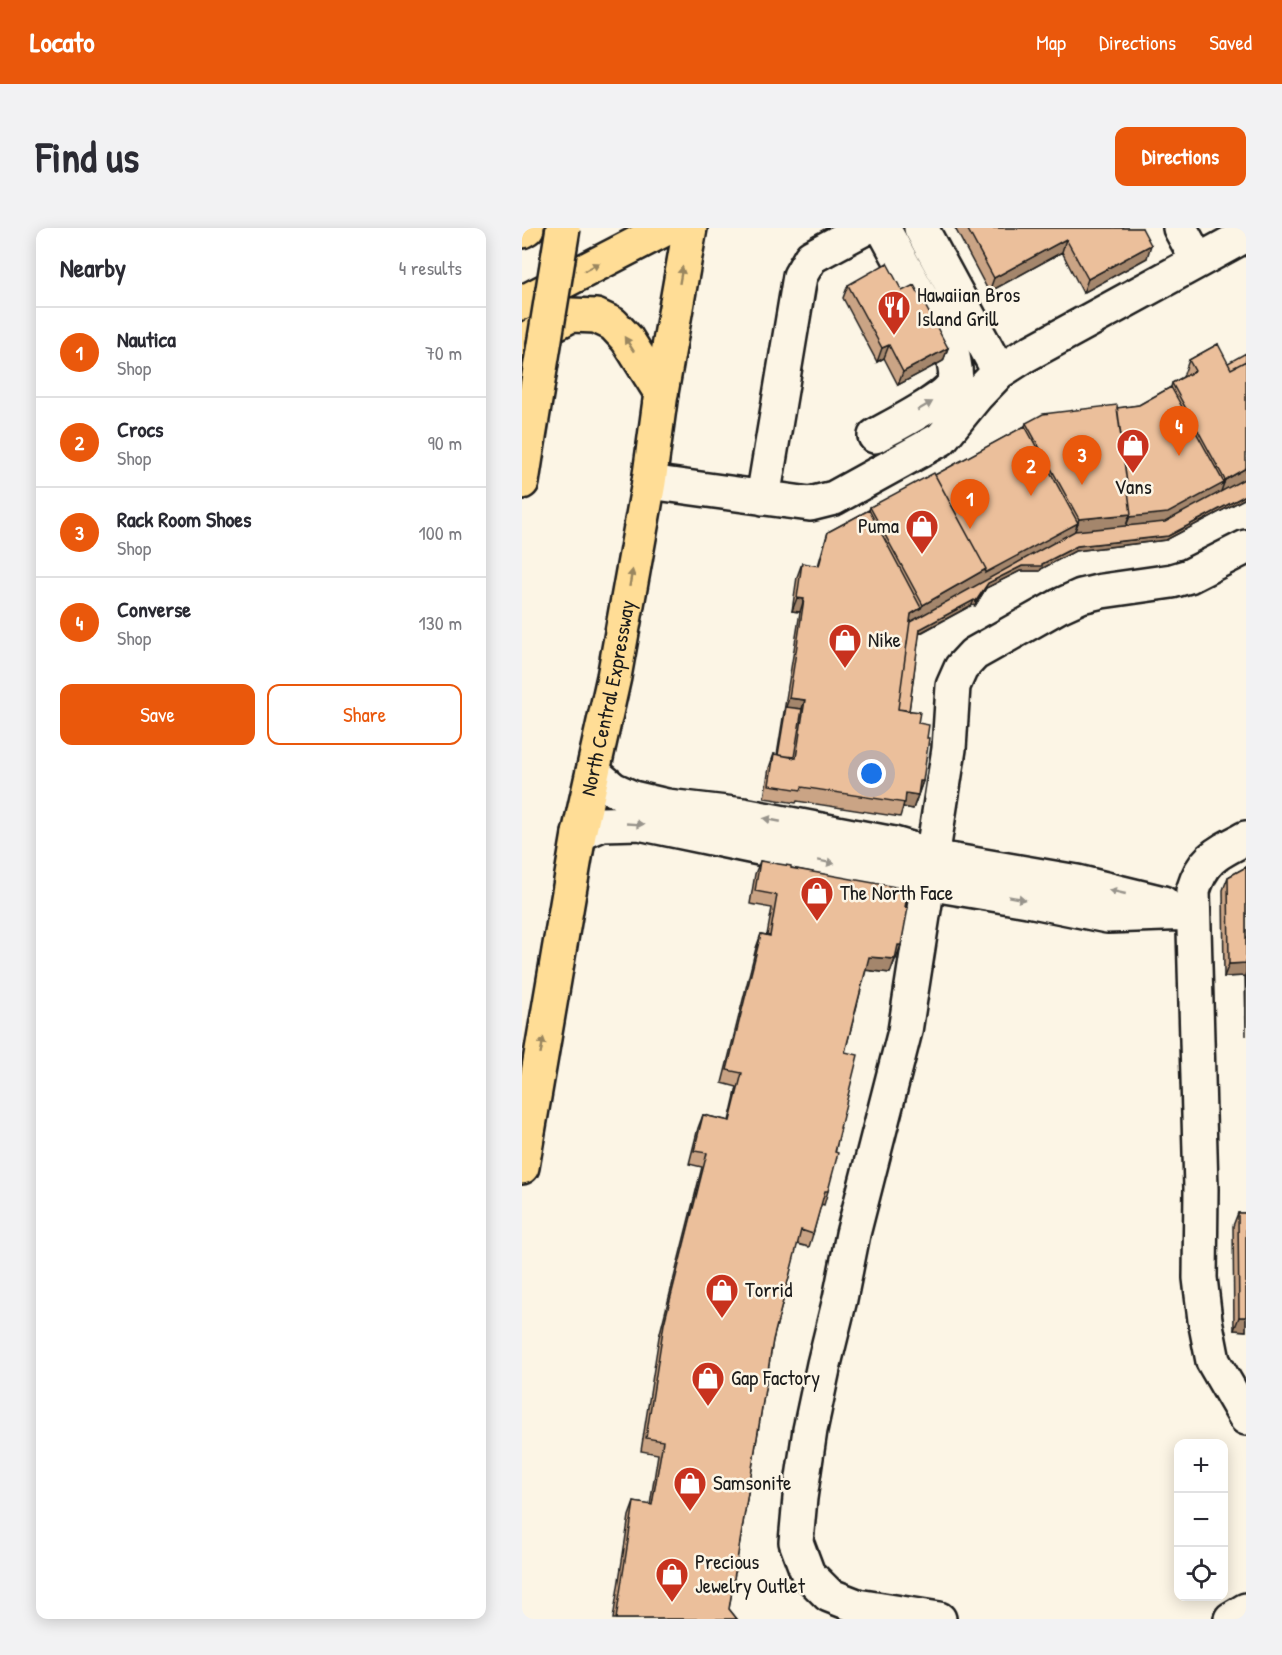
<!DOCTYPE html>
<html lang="en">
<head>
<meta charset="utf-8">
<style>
  body { margin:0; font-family:"Patrick Hand",sans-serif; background:#f2f2f3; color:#2b2b33 }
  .controls { position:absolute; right:18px; bottom:18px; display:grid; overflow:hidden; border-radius:12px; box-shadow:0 3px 15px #0003 }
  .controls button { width:54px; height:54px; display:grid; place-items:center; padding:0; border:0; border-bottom:2px solid #e1e1e2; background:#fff; color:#2b2b33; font:30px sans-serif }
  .you { position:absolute; left:350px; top:546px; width:21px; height:21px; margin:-15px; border:4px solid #fff; border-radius:50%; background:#1a73e8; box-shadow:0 0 0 9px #1a73e833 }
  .badge { display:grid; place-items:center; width:39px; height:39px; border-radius:50%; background:#ea580c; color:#fff; font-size:20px; font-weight:700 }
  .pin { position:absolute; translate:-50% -50px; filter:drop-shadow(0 2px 3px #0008) }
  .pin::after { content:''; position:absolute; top:32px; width:21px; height:18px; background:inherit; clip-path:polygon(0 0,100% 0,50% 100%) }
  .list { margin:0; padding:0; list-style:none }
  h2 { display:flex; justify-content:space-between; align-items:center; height:78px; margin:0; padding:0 24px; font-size:26px }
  h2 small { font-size:20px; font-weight:400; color:#7c7c81 }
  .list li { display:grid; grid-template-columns:39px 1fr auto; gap:18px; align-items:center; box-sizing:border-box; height:90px; padding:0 24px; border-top:2px solid #e1e1e2 }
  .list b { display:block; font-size:22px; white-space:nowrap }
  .list p { margin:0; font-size:20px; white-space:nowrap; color:#7c7c81 }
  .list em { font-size:20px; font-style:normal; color:#7c7c81 }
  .actions { display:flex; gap:12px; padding:18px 24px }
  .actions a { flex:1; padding:14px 0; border:2px solid #ea580c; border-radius:12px; text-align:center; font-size:21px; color:#ea580c }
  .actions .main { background:#ea580c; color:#fff }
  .icon { flex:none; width:33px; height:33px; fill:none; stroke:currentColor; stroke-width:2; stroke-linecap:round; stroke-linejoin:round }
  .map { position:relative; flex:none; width:724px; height:1391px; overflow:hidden; border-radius:12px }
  header { display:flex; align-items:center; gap:36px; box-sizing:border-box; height:84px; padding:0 30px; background:#ea580c; color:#fff }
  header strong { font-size:28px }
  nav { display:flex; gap:33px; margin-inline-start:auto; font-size:21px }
  .intro { display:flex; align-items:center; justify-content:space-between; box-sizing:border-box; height:144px; padding:0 36px }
  h1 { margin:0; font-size:42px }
  .button { padding:15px 27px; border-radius:12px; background:#ea580c; color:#fff; font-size:21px; font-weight:700 }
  main { display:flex; gap:36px; padding:0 36px }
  aside { flex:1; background:#fff; border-radius:12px; box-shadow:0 3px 15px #0003 }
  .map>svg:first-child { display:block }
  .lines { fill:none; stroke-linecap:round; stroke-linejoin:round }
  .minor-casing { stroke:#1c1c1c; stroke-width:38 }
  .major-casing { stroke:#1c1c1c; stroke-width:38 }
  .highway-casing { stroke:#1c1c1c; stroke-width:38 }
  .minor { stroke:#fcf5e5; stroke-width:33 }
  .major { stroke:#ffdd96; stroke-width:33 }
  .highway { stroke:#ffdd96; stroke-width:33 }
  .highway-bridge-casing { stroke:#1c1c1c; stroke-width:38; stroke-linecap:butt }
  .highway-bridge { stroke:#ffdd96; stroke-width:33 }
  .wall { fill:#caa485; stroke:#1c1c1c; stroke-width:1.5 }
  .shaded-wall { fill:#a4866c; stroke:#1c1c1c; stroke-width:1.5 }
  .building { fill:#ebbf9b; stroke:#1c1c1c; stroke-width:1.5 }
  .oneway { fill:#99865f }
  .oneway2 { fill:#97938b }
  .labels { text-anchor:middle; stroke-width:5; stroke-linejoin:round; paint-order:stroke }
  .poi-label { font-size:21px; fill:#1c1c1c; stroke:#fcf5e5; text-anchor:start }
  .street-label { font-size:21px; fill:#1c1c1c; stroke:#fcf5e5 }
</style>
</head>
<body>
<header>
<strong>Locato</strong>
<nav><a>Map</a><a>Directions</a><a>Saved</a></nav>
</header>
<div class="intro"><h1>Find us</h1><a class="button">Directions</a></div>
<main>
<aside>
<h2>Nearby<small>4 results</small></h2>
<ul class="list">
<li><span class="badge">1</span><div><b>Nautica</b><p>Shop</p></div><em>70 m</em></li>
<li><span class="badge">2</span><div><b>Crocs</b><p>Shop</p></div><em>90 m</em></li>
<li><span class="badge">3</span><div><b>Rack Room Shoes</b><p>Shop</p></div><em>100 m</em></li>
<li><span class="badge">4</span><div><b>Converse</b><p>Shop</p></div><em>130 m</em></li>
</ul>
<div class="actions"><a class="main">Save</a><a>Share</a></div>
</aside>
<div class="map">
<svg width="724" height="1391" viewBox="0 0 724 1391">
  <rect width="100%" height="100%" fill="#fcf5e5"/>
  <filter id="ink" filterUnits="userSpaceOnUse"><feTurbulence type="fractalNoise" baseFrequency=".0167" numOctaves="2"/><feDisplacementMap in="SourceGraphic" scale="12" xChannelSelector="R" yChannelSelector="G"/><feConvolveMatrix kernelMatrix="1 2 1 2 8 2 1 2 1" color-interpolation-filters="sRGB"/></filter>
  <g filter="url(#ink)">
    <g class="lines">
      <defs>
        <path id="minor" d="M399,0L477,144
          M658,0L676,33
          M353,208C370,198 428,170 433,152C435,145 432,136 431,128L361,0
          M127,254L288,276L312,270L419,211L455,167L477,144L502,128L724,7
          M241,270L278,48L289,29L343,0
          M71,544L91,561L111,570L145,578L221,587L372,616L427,632L555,654L641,675
          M57,606L80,596L117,595L405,655L506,672L585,688L671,685
          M724,610C695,625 681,630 671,663L679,961L678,1050L683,1092L691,1133L724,1190
          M417,1391L335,1378L307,1367L286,1346L274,1314L278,1270L288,1202L302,1136L318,1071L331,1006L383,803L427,521L431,458L439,440L452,426L537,378L559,368L580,363L650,353L667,348L724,319
          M709,1391L724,1382"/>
        <g id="major">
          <path d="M0,3L5,0"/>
          <path d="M0,75L145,0"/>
          <path d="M0,113L49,87L74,88L91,96L105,111L139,165"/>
          <path id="s1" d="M0,939L57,606L92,449L127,254L139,165L168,0"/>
        </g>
        <path id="highway" d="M0,254L7,209"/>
      </defs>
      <use href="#minor" class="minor-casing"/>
      <use href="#major" class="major-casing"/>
      <use href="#highway" class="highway-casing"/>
      <use href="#minor" class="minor"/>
      <use href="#major" class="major"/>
      <use href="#highway" class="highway"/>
      <defs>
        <path id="highway-bridge" d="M7,209L41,0"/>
      </defs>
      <use href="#highway-bridge" class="highway-bridge-casing"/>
      <use href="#highway-bridge" class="highway-bridge"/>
    </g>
    <path class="wall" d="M433,0H620L625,30L561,65L540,24L467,64Z
      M326,57L380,63L426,120L421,133L376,157L362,130L355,134L321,70Z
      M696,116L724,270L644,312L553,323L519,341L518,343H498L464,360L453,378L450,377L397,406L387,483L405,510L401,553L391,581L381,579L378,589L275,573L274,575L242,570L247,540L252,526L255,527L278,384L270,383L275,349L280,335L296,338L302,317L306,304L347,282L348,279L413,247L503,198L504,195L617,177L649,159L650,155L661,149L667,132Z
      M238,633L269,640L373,661L383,679L379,717L368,745L344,742L323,824L318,900L306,963L302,977L299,976L291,1006L287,1019L275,1016L251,1112L207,1381L215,1391H91L107,1288L112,1274L128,1277L136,1226L119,1223L137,1109L180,939L167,936L176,900L181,887L207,893L215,859L200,855L234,720L239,706L245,707L250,680L228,676L233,646Z
      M724,639V808L723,748L702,749L701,662L706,649Z
      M716,985H724V1103L712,1102L711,998Z"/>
    <path class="shaded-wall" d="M544,11L540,24L467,64L472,50Z
      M629,17L625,30L561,65L566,51Z
      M367,117L362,130L355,134L360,120Z
      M426,120L421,133L376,157L381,144Z
      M724,240V254L697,269L703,252Z
      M702,255L697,269L641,299L602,303L607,289Z
      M724,267V270L644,312L553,323L519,341L518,343H498L464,360L453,378L454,373L466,355L500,338L520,336L555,318L646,308Z
      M609,286L602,303L551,308L557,291Z
      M556,295L551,308L385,399L389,386L399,380L401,377L464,341Z
      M275,370L282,371L278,384L270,383Z
      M452,372L450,377L396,406L398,401Z
      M267,470L283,472L278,486L264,479Z
      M398,553H401L396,567Z
      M384,565L396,567L391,581L381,579Z
      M376,717H379L374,731L371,730Z
      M347,729L373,731L368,745L342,742Z
      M724,735V744L723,748L702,749L707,736Z
      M717,1089H724V1103L712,1102Z"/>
    <path class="building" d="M445,0H620L629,17L566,51L544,11L472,50Z
      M365,35L380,63L392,57L426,120L381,144L367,117L360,120L326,57Z
      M696,116L709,141L724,133V240L703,252L650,155L673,143L667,132Z
      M724,125V133L709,141L706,135Z
      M649,159L702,255L646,285L607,289L609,286L595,180L617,177Z
      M595,177L609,286L557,291L504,195L521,186Z
      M503,198L556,295L463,345L464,341L413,247Z
      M412,245L464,341L401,377L348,279Z
      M724,250V267L646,308L555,318L520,336V338H500L466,355L454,373L452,372L398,401L387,483L376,481L388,394L553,303L643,294Z
      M347,282L399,380L389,386L376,481L398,484L396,495L407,497L405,510H407L401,553H398L396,567L384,565L383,575L280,559L279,562L247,557L252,526L274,530L283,472L267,470L282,371L275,370L280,335L297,338L306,304Z
      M264,479L280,481L272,529L256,527Z
      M238,633L269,638V640L374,659L373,661L386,664L383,679L386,680L379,717H376L373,731L347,729L323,824L336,827L318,900H319L313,924L316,925L306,963H303L291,1006L279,1002L251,1112L207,1381L215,1391H94L112,1274L130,1277L141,1213L124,1210L142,1096L185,925L172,923L181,887L208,893L220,845L205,842L239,706L248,708L255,667L233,663Z
      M724,639V735L707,736L706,649Z
      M716,985H724V1089H717Z"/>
    <defs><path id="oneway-solid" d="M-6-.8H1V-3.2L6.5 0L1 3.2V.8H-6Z" transform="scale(1.5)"/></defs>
    <g class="oneway">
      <use href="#oneway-solid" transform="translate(70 39) rotate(-28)"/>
      <use href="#oneway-solid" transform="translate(159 47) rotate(-80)"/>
      <use href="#oneway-solid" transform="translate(107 116) rotate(-123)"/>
      <use href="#oneway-solid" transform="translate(109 350) rotate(-80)"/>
      <use href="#oneway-solid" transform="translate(20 818) rotate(-80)"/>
    </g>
    <g class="oneway2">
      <use href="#oneway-solid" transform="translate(403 178) rotate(-30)"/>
      <use href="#oneway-solid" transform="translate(250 592) rotate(-169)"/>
      <use href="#oneway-solid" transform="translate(113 596) rotate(3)"/>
      <use href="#oneway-solid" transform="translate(304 634) rotate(12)"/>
      <use href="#oneway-solid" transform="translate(595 664) rotate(-167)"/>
      <use href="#oneway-solid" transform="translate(495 670) rotate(10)"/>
    </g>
  </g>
  <defs>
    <symbol id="restaurant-pin" viewBox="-11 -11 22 30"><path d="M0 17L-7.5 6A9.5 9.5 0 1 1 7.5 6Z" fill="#c8321e" stroke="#fcf5e5"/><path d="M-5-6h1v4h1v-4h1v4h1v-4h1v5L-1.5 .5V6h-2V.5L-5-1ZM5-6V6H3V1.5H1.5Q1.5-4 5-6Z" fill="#fff"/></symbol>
    <symbol id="shop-pin" viewBox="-11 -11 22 30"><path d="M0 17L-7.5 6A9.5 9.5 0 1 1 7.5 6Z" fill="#c8321e" stroke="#fcf5e5"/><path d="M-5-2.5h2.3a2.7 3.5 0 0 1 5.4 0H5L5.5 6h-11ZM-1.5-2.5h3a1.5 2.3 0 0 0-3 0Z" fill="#fff"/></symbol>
  </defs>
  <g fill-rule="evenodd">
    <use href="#restaurant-pin" x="353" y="60" width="38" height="52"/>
    <use href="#shop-pin" x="592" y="198" width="38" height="52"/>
    <use href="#shop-pin" x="381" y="279" width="38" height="52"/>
    <use href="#shop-pin" x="304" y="393" width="38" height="52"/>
    <use href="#shop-pin" x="276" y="646" width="38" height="52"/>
    <use href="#shop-pin" x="181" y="1043" width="38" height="52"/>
    <use href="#shop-pin" x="167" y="1131" width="38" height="52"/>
    <use href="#shop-pin" x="149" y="1236" width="38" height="52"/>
    <use href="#shop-pin" x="131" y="1327" width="38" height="52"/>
  </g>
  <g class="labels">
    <g class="poi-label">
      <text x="395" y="74">Hawaiian Bros<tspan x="395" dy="24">Island Grill</tspan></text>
      <text x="611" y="266" text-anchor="middle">Vans</text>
      <text x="377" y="305" text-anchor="end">Puma</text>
      <text x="346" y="419">Nike</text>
      <text x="318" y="672">The North Face</text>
      <text x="223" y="1069">Torrid</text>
      <text x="209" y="1157">Gap Factory</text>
      <text x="191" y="1262">Samsonite</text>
      <text x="173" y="1341">Precious<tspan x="173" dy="24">Jewelry Outlet</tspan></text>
    </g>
    <g class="street-label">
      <text dy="7" stroke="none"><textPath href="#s1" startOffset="477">North Central Expressway</textPath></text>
    </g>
  </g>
</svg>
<div class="controls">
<button>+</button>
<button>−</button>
<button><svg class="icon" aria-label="locate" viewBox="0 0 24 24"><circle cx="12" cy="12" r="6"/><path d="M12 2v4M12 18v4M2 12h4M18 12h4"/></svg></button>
</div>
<div class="you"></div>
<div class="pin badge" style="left:448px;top:301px">1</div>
<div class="pin badge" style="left:509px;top:268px">2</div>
<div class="pin badge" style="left:560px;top:257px">3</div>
<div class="pin badge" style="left:657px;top:228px">4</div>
</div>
</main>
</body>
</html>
